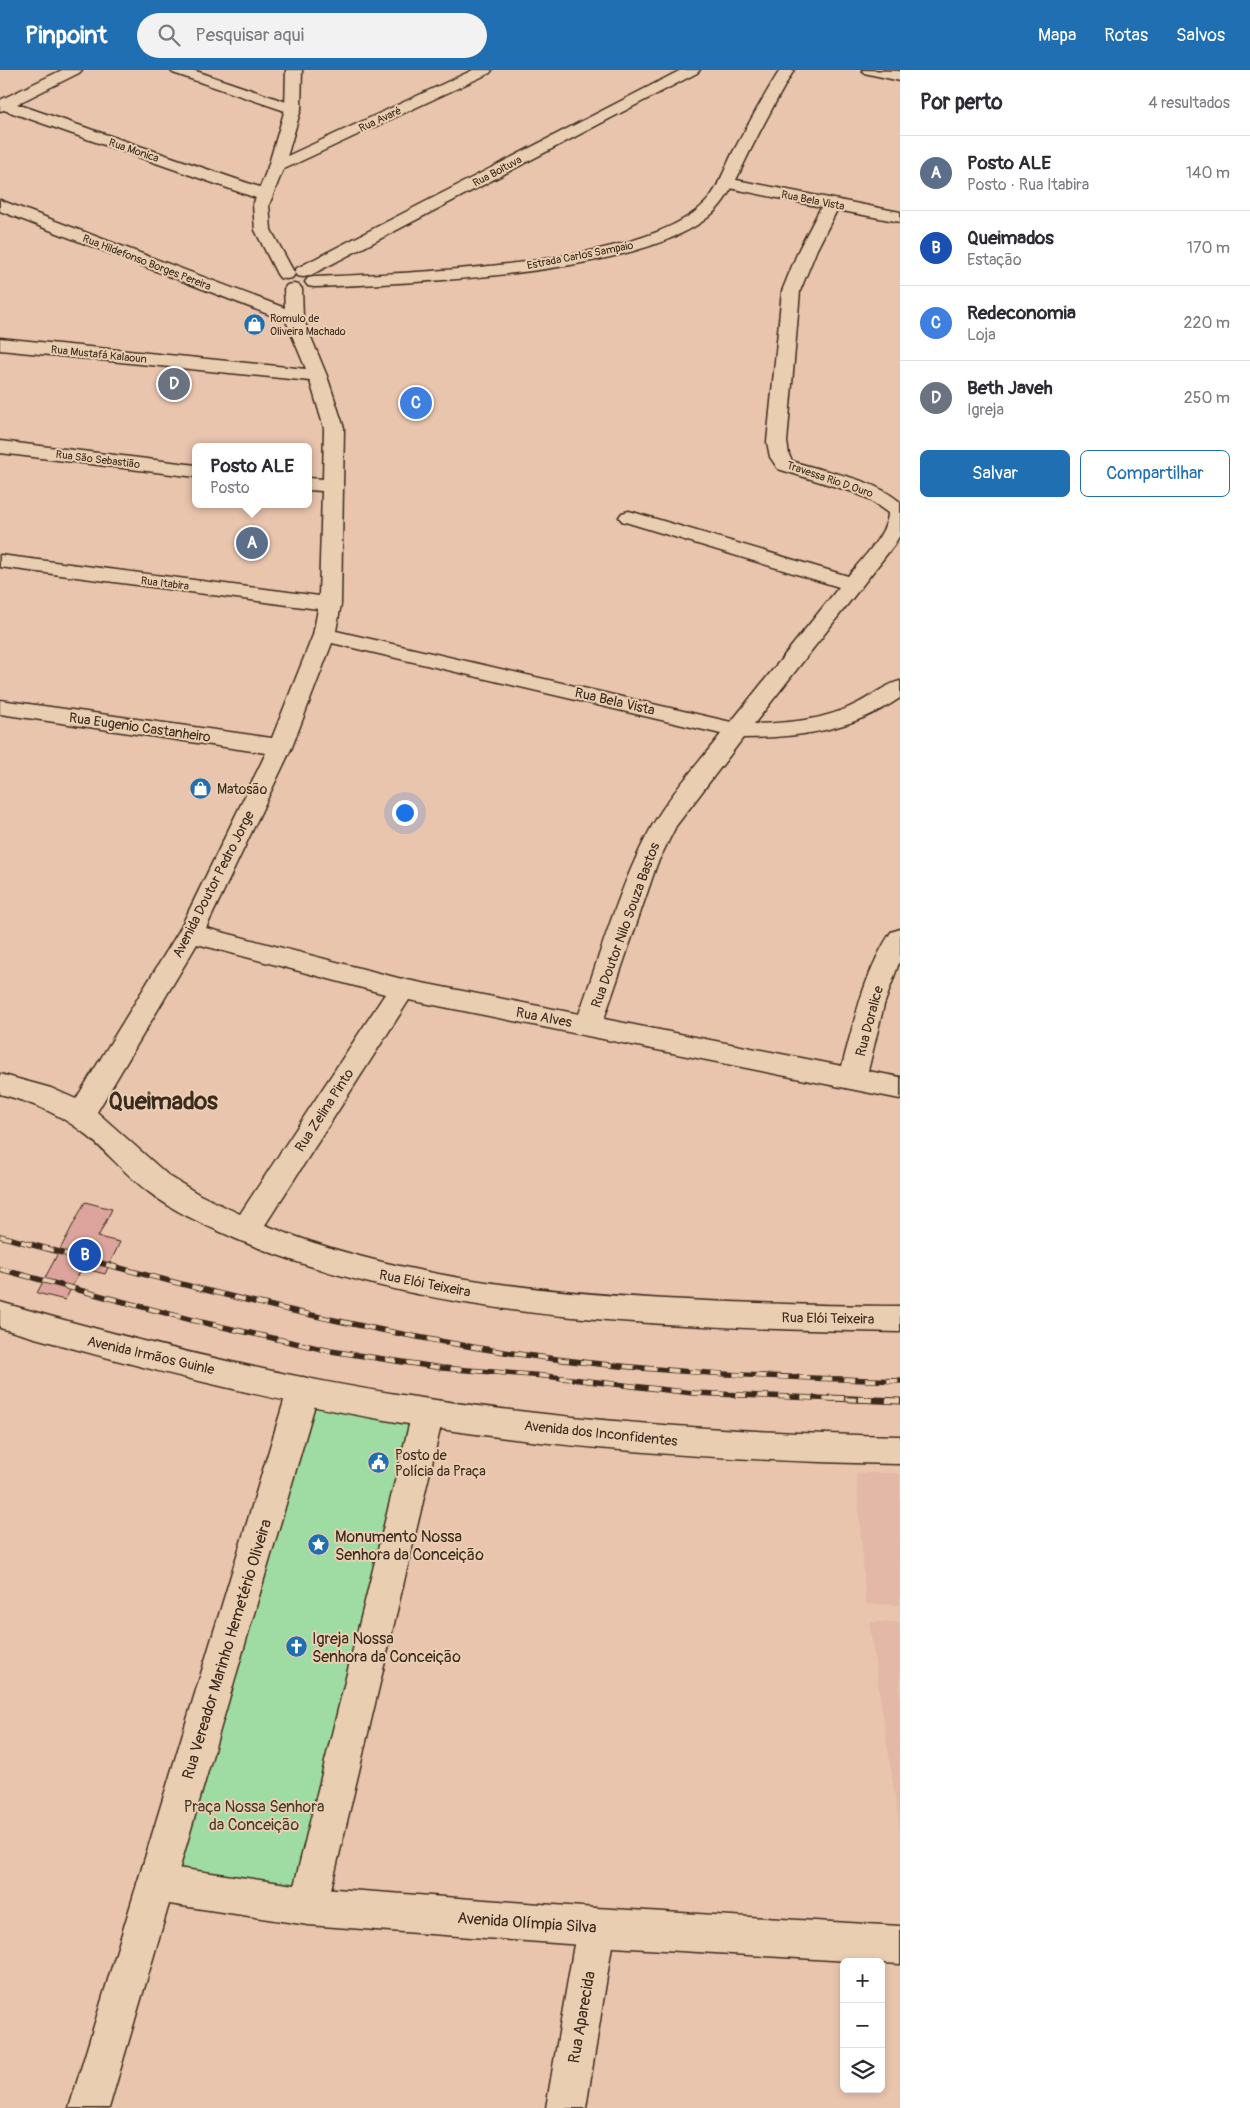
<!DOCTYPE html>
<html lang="pt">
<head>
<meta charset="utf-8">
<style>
  body { margin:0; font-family:Pangolin,sans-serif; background:#f2f2f3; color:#2b2b33 }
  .controls { position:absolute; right:15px; bottom:15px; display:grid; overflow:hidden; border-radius:8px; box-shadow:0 2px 8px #0003 }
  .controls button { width:45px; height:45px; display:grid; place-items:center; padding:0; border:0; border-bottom:1px solid #e1e1e2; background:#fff; color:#2b2b33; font:25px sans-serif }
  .you { position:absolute; left:404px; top:742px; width:18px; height:18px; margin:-12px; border:4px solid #fff; border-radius:50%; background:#1a73e8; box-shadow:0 0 0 8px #1a73e833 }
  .badge { display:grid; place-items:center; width:32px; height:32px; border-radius:50%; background:#1f6fb2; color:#fff; font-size:16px; font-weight:700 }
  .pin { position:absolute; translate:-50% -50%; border:2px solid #fff; box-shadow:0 1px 5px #0006 }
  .popup { position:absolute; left:192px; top:373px; width:120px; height:65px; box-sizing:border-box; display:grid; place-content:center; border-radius:8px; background:#fff; filter:drop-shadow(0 1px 4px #0005); font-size:16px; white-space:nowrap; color:#7c7c81 }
  .popup b { font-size:19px; color:#2b2b33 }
  .popup::after { content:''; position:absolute; left:50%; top:100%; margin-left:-10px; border:10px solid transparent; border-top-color:#fff }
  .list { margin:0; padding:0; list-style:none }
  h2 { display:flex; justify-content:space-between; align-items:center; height:65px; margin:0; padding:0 20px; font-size:21px }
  h2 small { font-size:16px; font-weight:400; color:#7c7c81 }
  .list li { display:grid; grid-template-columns:32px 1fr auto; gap:15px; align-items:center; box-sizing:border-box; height:75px; padding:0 20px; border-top:1px solid #e1e1e2 }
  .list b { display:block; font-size:19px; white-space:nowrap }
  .list p { margin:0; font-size:16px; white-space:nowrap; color:#7c7c81 }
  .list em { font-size:16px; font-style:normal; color:#7c7c81 }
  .actions { display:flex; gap:10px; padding:15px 20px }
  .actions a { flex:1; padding:11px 0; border:1px solid #1f6fb2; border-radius:8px; text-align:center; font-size:18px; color:#1f6fb2 }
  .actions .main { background:#1f6fb2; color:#fff }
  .icon { flex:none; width:28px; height:28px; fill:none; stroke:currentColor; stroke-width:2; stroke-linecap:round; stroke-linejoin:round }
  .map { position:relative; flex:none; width:900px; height:2038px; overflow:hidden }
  header { display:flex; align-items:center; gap:30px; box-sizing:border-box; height:70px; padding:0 25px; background:#1f6fb2; color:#fff }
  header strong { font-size:24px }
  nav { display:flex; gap:28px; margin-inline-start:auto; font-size:18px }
  .search { width:350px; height:45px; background:#f2f2f3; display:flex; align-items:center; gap:12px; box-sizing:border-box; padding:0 18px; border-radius:28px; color:#7c7c81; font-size:19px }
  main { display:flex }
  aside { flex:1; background:#fff }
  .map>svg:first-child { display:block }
  .built { fill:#e3b8a6 }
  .green { fill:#9fdca3; stroke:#6d8360 }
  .building { fill:#dca49c; stroke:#3b2a1e }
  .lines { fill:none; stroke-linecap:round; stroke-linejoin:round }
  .minor-casing { stroke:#3b2a1e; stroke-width:3 }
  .major-casing { stroke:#3b2a1e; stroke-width:3 }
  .minor { fill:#eaceb1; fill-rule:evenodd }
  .major { fill:#eaceb1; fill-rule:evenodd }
  .rail-far1-casing { stroke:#3b2a1e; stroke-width:5.5 }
  .rail-casing { stroke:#3b2a1e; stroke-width:7 }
  .rail-far1 { stroke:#eaceb1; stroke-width:4; stroke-dasharray:11; stroke-linecap:butt }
  .rail { stroke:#eaceb1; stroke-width:5; stroke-dasharray:14; stroke-linecap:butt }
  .labels { text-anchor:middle; stroke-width:4; stroke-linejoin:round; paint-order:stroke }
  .far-street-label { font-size:11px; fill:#3b2a1e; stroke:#eaceb1 }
  .far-poi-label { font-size:11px; fill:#3b2a1e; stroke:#eaceb1; text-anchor:start }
  .street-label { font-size:14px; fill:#3b2a1e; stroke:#eaceb1 }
  .poi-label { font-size:14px; fill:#3b2a1e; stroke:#eaceb1; text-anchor:start }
  .near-poi-label { font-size:16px; fill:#3b2a1e; stroke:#eaceb1; text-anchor:start }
  .near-street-label { font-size:16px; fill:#3b2a1e; stroke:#eaceb1 }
  .near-park-label { font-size:16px; fill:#453c2b; stroke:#eaceb1 }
  .town-label { font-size:24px; font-weight:bold; fill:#3b2a1e; stroke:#eaceb1 }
</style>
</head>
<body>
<header>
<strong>Pinpoint</strong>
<div class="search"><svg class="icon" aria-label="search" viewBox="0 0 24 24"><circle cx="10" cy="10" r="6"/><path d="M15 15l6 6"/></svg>Pesquisar aqui</div>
<nav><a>Mapa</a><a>Rotas</a><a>Salvos</a></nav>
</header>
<main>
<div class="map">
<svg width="900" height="2038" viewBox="0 0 900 2038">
  <rect width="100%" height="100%" fill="#eac5ae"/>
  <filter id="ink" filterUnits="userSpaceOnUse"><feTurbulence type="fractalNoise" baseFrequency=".02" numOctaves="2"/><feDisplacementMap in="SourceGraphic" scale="10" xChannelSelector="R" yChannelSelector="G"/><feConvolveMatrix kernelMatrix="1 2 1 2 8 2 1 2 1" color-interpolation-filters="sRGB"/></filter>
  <g filter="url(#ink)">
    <path class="built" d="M856,1403H900V1535L866,1534Z
      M869,1552H900V1761Z"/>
    <path class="green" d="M303,1321L428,1343L308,1836L156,1814Z"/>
    <path class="building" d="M85,1132L112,1139L98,1167L120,1172L105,1204L82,1198L65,1230L37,1223Z"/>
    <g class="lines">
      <defs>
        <path id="minor" d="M62,0H82L79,3L17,34L271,121L273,125L271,129H259L4,40L0,41V30Z
          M170,0H193L298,36L301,39L298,42H288L173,3Z
          M473,0H492L490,3L282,100H270L268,97L270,94Z
          M681,0H700L697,3L309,206L303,207L297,206L294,202L297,198Z
          M862,0L900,1V11L864,3Z
          M726,108L900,142V152L837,140L817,179L800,221L787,372L789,385L792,391C827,403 871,407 900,432V465L894,475L754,654C789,653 825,650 856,634C871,627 884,615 900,611V628C853,660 799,668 743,668L676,756L657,794L604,949L842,996C855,949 864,903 891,862L900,859V890L884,935L868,1001L900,1007V1029L409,930L265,1155C392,1206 529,1221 665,1229C743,1233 822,1236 900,1236V1262C828,1261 756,1259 684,1255C530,1247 378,1229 234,1168C205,1155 175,1142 150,1123C128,1107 110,1085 90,1068C63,1045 34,1033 0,1024V1004L51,1018L76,1029L179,861L266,683L0,644V630L272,668L313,565L318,539L0,497V485L319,526L322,421L308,420V408L323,409L324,358L310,311L0,280V268L306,299L286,251L0,141V130L285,238L284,219L287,215L293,214L299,215L302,219L303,248L327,306L344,358L341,534L336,561L731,652L839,517L622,451L619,447L622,443L629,441L636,443L848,506C861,490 888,463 888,443L867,428L853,422L778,399L770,387L767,372L782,221L799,179L821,137L720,116L718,113L720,110ZM332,573L721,664C698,694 671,723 652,756C620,813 601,882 579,944L402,909L206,858L292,677ZM197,874L385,924L240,1144L200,1125L169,1106L97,1042Z
          M0,371L196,395V407L0,383Z
          M303,1307L314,1311L319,1321L175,1814L169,1827L156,1833L143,1827L137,1814L287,1321L292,1311Z
          M428,1329L439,1333L444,1343L327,1836L321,1849L308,1855L295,1849L289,1836L412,1343L417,1333Z
          M596,1838L609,1844L615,1857L586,2038H546L577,1857L583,1844Z"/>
        <path id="major" d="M286,0H302L301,39L284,97L269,135L271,160L295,204L292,208L286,209L280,208L277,204L255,160L253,135L268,97L285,39Z
          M780,0H794C778,27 763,55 749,83C740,101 731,124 717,139C655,206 406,213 314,217L308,216L305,212L308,208L314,207C404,203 645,197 706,132C718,119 725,98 733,82C748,55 763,27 780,0Z
          M0,1232C132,1270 267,1304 402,1325C567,1351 734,1363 900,1366V1394C733,1391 566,1380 402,1353C266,1330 132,1296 0,1258Z
          M156,1795L308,1817L596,1838L900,1856V1894L596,1876L308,1855L169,1834L109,2038H69L137,1814L143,1801Z"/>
      </defs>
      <use href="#minor" class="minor-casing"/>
      <use href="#major" class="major-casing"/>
      <use href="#minor" class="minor"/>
      <use href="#major" class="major"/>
      <defs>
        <path id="rail-far1" d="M0,1166C158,1209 317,1251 479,1278C618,1301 759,1307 900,1311
          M0,1199L192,1250L331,1281L442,1298L545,1306L693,1323L862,1330"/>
        <path id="rail" d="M830,1328L900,1331"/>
      </defs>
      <use href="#rail-far1" class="rail-far1-casing"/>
      <use href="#rail" class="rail-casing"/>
      <use href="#rail-far1" class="rail-far1"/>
      <use href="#rail" class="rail"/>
    </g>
  </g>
  <defs>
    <symbol id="shop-disc" viewBox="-11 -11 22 22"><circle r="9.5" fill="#1f6fb2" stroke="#eaceb1"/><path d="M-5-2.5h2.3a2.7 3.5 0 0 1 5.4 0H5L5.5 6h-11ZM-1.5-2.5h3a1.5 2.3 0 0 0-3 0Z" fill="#fff"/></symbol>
    <symbol id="civic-disc" viewBox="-11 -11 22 22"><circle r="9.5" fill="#1f6fb2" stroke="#eaceb1"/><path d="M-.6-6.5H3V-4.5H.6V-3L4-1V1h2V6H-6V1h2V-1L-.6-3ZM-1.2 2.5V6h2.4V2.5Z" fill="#fff"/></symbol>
    <symbol id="sight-disc" viewBox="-11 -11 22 22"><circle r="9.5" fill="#1f6fb2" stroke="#eaceb1"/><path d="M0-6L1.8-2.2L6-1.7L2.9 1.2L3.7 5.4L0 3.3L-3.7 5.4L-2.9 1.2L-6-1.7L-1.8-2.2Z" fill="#fff"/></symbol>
    <symbol id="church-disc" viewBox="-11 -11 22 22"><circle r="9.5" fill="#1f6fb2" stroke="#eaceb1"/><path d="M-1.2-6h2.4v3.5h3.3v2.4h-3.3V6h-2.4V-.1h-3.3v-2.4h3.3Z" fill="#fff"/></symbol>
  </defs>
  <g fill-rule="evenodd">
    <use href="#shop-disc" x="242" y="242" width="25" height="25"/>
    <use href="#shop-disc" x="188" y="706" width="25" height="25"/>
    <use href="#civic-disc" x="366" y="1380" width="25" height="25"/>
    <use href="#sight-disc" x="306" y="1462" width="25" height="25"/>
    <use href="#church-disc" x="284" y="1564" width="25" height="25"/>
  </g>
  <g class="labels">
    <g class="far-street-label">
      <text transform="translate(380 49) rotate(-25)" y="4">Rua Avaré</text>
      <text transform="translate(134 80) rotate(19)" y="4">Rua Monica</text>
      <text transform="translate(497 101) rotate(-28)" y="4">Rua Boituva</text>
      <text transform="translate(813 130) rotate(11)" y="4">Rua Bela Vista</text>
      <text transform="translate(580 185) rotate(-11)" y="4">Estrada Carlos Sampaio</text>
      <text transform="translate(147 192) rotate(21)" y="4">Rua Hildefonso Borges Pereira</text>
      <text transform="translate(99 284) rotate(6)" y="4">Rua Mustafá Kalaoun</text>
      <text transform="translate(98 389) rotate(7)" y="4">Rua São Sebastião</text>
      <text transform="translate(830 409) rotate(19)" y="4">Travessa Rio D Ouro</text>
      <text transform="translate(165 513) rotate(7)" y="4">Rua Itabira</text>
    </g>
    <g class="far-poi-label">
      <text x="270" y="252">Romulo de<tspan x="270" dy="13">Oliveira Machado</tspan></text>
    </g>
    <g class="street-label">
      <text transform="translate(615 631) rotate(13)" y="5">Rua Bela Vista</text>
      <text transform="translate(140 657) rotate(8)" y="5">Rua Eugenio Castanheiro</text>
      <text transform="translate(213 814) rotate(-63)" y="5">Avenida Doutor Pedro Jorge</text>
      <text transform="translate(625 855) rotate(-70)" y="5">Rua Doutor Nilo Souza Bastos</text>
      <text transform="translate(544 947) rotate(11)" y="5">Rua Alves</text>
      <text transform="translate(869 951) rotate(-75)" y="5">Rua Doralice</text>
      <text transform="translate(324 1040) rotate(-57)" y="5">Rua Zelina Pinto</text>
      <text transform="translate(425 1213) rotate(11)" y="5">Rua Elói Teixeira</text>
      <text transform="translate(828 1248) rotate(1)" y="5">Rua Elói Teixeira</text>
      <text transform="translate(151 1285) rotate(13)" y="5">Avenida Irmãos Guinle</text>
      <text transform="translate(601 1363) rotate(6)" y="5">Avenida dos Inconfidentes</text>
    </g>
    <g class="poi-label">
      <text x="217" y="724">Matosão</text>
      <text x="395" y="1390">Posto de<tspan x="395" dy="16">Polícia da Praça</tspan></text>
    </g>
    <g class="near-poi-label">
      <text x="335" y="1472">Monumento Nossa<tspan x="335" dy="18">Senhora da Conceição</tspan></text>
      <text x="312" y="1574">Igreja Nossa<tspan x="312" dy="18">Senhora da Conceição</tspan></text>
    </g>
    <g class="near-street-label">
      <text transform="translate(226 1579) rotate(-73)" y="6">Rua Vereador Marinho Hemetério Oliveira</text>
      <text transform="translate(527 1852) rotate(4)" y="6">Avenida Olímpia Silva</text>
      <text transform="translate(581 1947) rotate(-80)" y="6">Rua Aparecida</text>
    </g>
    <g class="near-park-label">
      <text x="254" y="1742">Praça Nossa Senhora<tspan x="254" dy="18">da Conceição</tspan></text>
    </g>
    <g class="town-label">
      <text x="163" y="1039">Queimados</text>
    </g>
  </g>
</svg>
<div class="controls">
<button>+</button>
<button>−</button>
<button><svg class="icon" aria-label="layers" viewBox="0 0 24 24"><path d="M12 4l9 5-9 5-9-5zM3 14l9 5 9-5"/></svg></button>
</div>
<div class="you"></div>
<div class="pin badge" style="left:252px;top:473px;background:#5c6f8a">A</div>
<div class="popup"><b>Posto ALE</b>Posto</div>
<div class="pin badge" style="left:85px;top:1185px;background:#1a4fb4">B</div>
<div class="pin badge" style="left:416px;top:333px;background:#3f7fe0">C</div>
<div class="pin badge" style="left:174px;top:314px;background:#6b7280">D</div>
</div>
<aside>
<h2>Por perto<small>4 resultados</small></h2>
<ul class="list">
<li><span class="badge" style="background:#5c6f8a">A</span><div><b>Posto ALE</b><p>Posto · Rua Itabira</p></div><em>140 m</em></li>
<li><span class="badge" style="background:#1a4fb4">B</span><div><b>Queimados</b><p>Estação</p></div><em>170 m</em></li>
<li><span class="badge" style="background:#3f7fe0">C</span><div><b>Redeconomia</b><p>Loja</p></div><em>220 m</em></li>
<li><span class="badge" style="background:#6b7280">D</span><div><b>Beth Javeh</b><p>Igreja</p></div><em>250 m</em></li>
</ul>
<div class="actions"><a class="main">Salvar</a><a>Compartilhar</a></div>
</aside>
</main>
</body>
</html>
